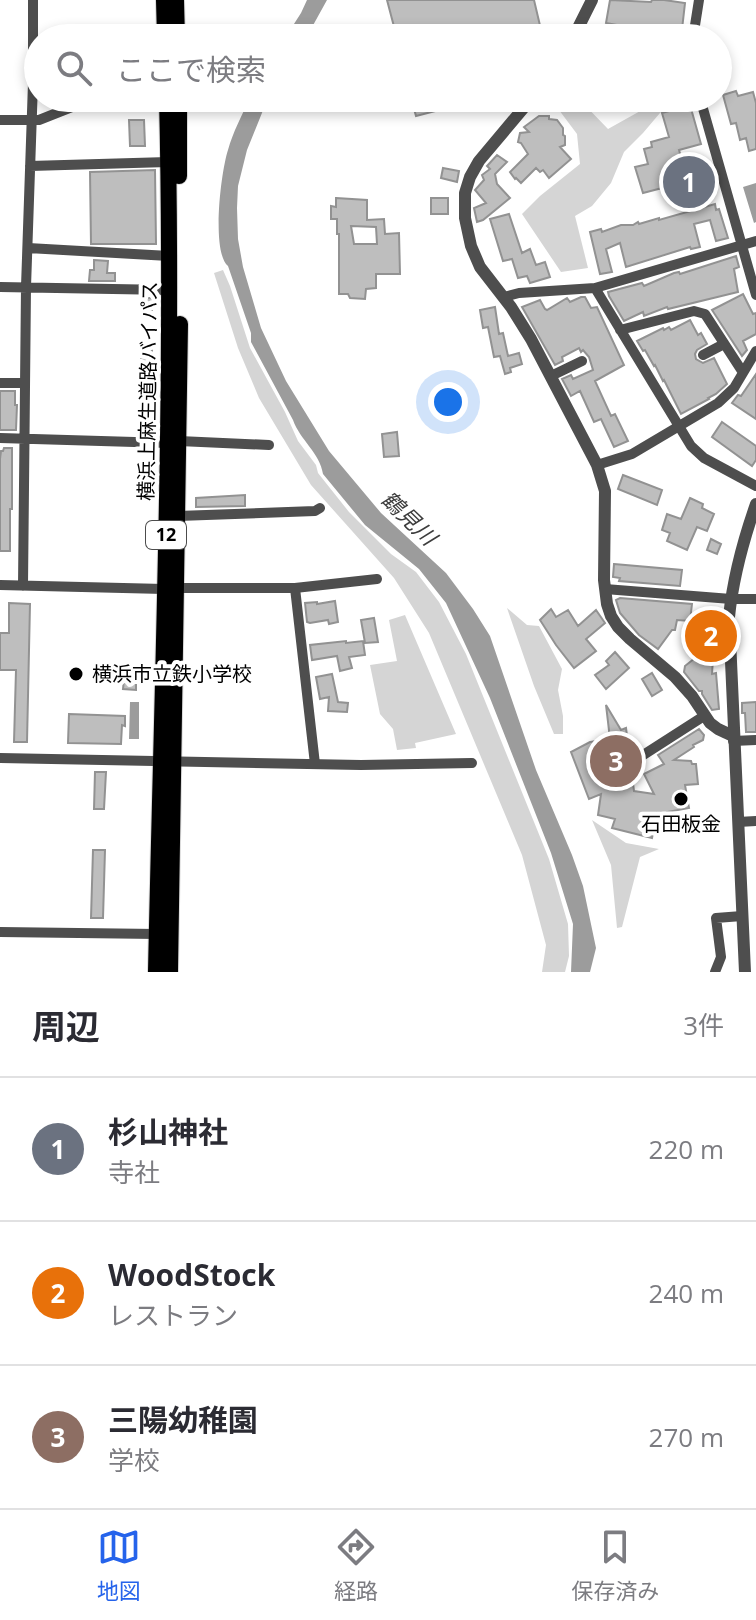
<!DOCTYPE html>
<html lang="ja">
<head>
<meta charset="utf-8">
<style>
  body { margin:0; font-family:"Open Sans","Noto Sans JP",sans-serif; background:#f7f7f7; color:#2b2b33 }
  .you { position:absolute; left:448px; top:402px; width:28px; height:28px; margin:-20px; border:6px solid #fff; border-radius:50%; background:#1a73e8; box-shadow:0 0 0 12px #1a73e833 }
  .badge { display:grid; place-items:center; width:52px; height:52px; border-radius:50%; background:#2563eb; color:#fff; font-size:26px; font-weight:700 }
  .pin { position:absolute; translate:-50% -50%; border:4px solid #fff; box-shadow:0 2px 8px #0006 }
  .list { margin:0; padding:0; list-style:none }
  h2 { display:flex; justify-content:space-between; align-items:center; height:104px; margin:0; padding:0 32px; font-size:34px }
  h2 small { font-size:26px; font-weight:400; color:#7c7c81 }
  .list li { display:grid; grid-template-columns:52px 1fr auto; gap:24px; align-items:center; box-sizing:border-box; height:144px; padding:0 32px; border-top:2px solid #e1e1e2 }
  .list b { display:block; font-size:30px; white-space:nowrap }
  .list p { margin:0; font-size:26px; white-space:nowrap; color:#7c7c81 }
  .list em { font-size:26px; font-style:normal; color:#7c7c81 }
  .icon { flex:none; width:44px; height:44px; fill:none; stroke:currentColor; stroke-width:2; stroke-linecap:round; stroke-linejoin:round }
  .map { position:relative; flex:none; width:756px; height:972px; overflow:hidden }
  .search { position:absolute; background:#fff; box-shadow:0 4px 12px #0003; left:24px; right:24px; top:24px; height:88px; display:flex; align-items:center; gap:20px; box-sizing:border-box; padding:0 28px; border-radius:44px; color:#7c7c81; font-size:30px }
  .sheet { height:536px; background:#fff }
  nav { display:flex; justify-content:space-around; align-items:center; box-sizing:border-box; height:112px; border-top:2px solid #e1e1e2; background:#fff; font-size:22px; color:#7c7c81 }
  nav a { display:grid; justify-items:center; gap:4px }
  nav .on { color:#2563eb }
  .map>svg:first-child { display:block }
  .green { fill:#d5d5d5 }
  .water { fill:#9c9c9c }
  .building { fill:#bebebe; stroke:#929292; stroke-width:2; fill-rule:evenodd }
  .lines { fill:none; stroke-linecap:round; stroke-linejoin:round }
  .primary-casing { stroke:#dbdbdb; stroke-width:18 }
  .minor { stroke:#4e4e4e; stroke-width:10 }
  .tertiary { stroke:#4e4e4e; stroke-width:12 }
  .primary { stroke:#000; stroke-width:16 }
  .poi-dot { fill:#000; stroke:#fff; stroke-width:3 }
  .labels { text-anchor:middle; stroke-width:8; stroke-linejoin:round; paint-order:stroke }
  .shield { fill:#fff; stroke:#4c4c4c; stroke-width:2 }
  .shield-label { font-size:18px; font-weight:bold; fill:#000 }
  .street-label { font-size:20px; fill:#000; stroke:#fff }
  .poi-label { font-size:20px; fill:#000; stroke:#fff; text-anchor:start }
  .water-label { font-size:22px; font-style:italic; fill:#3d3d3d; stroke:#fff }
</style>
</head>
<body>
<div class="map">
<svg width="756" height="972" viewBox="0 0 756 972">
  <rect width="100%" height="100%" fill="#fff"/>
  <path class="green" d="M550,98H578L608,129L642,110L641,98H671V100L643,133L624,152L611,183L592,206L575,216L588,268L561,272L522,214L540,196L580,164L577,134Z
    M223,270L230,286L250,348L285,412L298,441L316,465L318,473L349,512L391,554L416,572L439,602L466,654L549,859L568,924L569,956L565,972H542L546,945L522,855L429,633L394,578L311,485L259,398L238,348L214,273Z
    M507,608L527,625L539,626L562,669L558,690L563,716V734H554L534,686Z
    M405,615L456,734L415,743L416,748L397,750L393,729L380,714L370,665L397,661L389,620Z
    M592,820L626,843L659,849L640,857L622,927L617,928L611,865Z"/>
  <path class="water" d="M307,0H327L306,38H285L301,13Z
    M250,98H268L247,150L238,186L237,208L238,239L243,267L261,328L286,381L329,451L381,513L446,573L473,609L490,636L536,770L572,855L583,886L596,948L590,972H571L573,924L551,853L490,698L446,603L419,569L365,525L323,474C320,453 300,440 293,420L251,342V333L228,266C211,252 221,171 228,150C233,132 242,115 250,98Z
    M756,183V222L754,223L743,187Z
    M130,702H139V739H129Z"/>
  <path class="building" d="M387,0H534L542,34L524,38H497L496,35L485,38H397Z
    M610,0L651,2L652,0H664L685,3L681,38H648L650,31L606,23Z
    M736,91L738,96L753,92L756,103V149L749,151L746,138L740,140L736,123L731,124L723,95Z
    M411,98H440L443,109L416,116Z
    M690,105L701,144L679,150L688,181L690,180L691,183L693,182L696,190L693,191L694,194L670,198L666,187L643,193L635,167L648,164L644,149L652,147L651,142L669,137L662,113Z
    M539,116H549V119L557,120L563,128V135L565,136V145L560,147L571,159L549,178L543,170L540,172L536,168L521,183L516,178L515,179L510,172L528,154L521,143L518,142L520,133L529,132L524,127Z
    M129,120H144L145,146H130Z
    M497,155L507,162L495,174L497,184L510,198L483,220L477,222L474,208L486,203L475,190L484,180L482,175L490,169L487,166Z
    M443,168L459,171L457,182L441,178Z
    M155,170L156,244H91L90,172Z
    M336,198L367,200V220L384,219L385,234L399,233L400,274H376V288L366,289L365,299L350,298L348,294H339V234H337V219H331V206L336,207ZM351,226L376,227L377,244H354Z
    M431,198H448V214H431Z
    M715,204L716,210L719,209L728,238L716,241L710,220L694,224L700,247L691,249L690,247L626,267L620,243L606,249L612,272L600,274L590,232L601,229L602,232L621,225H633L638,222L639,224L659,218V220Z
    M509,214L522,253L530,249L536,265L545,262L550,277L530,283L527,276L518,278L512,259L503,261L490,219Z
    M736,256L739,267L734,269L738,292L668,309L667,307L644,316L643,312L624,321L609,296L608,292L642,283L644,286L674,273L679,272L680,274Z
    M94,260L108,261L107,273H115V281H89L90,270H94Z
    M743,294L753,314L756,313V334L743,341L747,350L742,356L712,310Z
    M581,297H585L591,308L597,307L624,365L595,381L611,416L615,414L628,441L614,447L601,419L594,422L580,391L571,396L562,379L571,375L573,379L593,370L589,357L583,350L581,352L579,348L562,357L563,361L555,365L522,307L540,300L545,309L547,310L567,298L570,302Z
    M142,298H152V310H142Z
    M495,307L499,334L503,333L508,356L519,353L522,364L510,368L511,372L505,374L500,356L494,357L488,327L483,328L480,310Z
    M690,320L698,335L701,333L707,344L697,350L695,354L696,359L703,363L714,358L727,384L716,394L708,398L709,399L681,414L664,380L663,381L655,365L654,366L645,350L643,351L637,341L663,328L664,330L669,327L671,330Z
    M144,343H152V362H141V348H144Z
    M756,374V419L732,403L738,395L741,396Z
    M0,391H15V405H17L16,430H0Z
    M722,422L756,446V460L752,466L712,437Z
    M397,432L399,456L384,457L382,434Z
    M4,448H12V509H10V551H0V459L1,451H3Z
    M623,475L662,490L657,505L618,489Z
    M245,495V506L196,507V498Z
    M690,498L703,504L702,508L714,514L707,531L697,527L687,550L667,541L670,533L662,530L667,514L681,519Z
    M711,539L721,544L717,554L707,550Z
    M614,564L682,570L680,586L619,581L620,578L613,577Z
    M620,598L692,604L690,621L677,620L675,630H672L658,649L639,635L620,613L616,600Z
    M335,601L338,622L329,624L328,620L310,623L307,622L305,603L317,602V604Z
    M9,603L30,604L27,742H14L16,670H0V633H9Z
    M551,609L556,617L568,610L578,626L596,610L605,623L586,639L596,651L574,668L556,645L540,620Z
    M374,618L378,642L365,643L361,620Z
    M691,626L715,628L712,674L716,673L719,709L712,710L702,694V691H699L684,672L685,666L695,658L696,643L689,640Z
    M346,641V643L363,641L365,655L349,657L352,668L340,671L337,656L312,660L310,645Z
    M615,652L629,668L606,689L595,675L609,665L606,661Z
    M652,673L662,690L652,696L642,679Z
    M332,674L338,702L348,703L347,712L328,711L329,697L320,699L316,677Z
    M124,679L136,680V690L123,689Z
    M756,702V732H746L745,713H742V703Z
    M606,705L621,730L626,728L634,791L654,794L644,774L664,764L658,755L699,729L704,735L703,740L693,745L694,747L674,760L691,761L692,764H696L698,784L685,785L689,808L667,812V815L657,813L652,838L612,828L615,819L598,815L601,794L589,799L571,752L590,742L610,739Z
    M69,714L125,716V726L122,725L121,744L68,743Z
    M95,772H106L104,809H94Z
    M93,850H105L103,918H91Z"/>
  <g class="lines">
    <defs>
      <path id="primary" d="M164,0L165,38
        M176,0L177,38
        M179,98V176
        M156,972C162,681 174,389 167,98
        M170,972L180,324"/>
    </defs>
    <use href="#primary" class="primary-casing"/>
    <path class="minor" d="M579,27L592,30L596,38
      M693,38L699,0
      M700,98L756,295
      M0,120H39L82,103L107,98
      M30,166L168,162
      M28,248L169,256
      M0,287L169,290
      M595,288L756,241
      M504,297L519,293L595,288L691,446L704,458L756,486
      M620,330L694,311L705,314L742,371
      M703,355L724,344
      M551,376L582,361
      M0,383H25
      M0,438L168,443
      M179,441L269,445
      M597,465L632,454L718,403L734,388L756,351
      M178,516L315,511L320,508
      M0,585L164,589
      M23,586L26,287L33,83V0
      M177,588H295L377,579
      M295,588L315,764
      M605,589L731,599H756
      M733,741L756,740
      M0,758L361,765L472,763
      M637,759L704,716
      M738,822L756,821
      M0,932L157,934
      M715,972L721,957L716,918L742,916"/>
    <path class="tertiary" d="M573,38L592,0
      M532,98L479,161L470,177L465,193V218L471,246L480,267L511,307L531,339L597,465L605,491L604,580L607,604L611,616L618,627L630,639L675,677L692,696L710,723L718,729L733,736
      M745,972L729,617C733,578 743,541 756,504"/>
    <use href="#primary" class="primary"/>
  </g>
  <g class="poi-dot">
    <circle cx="76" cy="674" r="8"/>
    <circle cx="681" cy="799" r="8"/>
  </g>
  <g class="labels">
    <rect class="shield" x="146" y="521" width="40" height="28" rx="6"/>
    <g class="shield-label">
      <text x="166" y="541">12</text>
    </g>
    <g class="street-label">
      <text transform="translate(148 391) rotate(-89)" y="7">横浜上麻生道路バイパス</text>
    </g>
    <g class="poi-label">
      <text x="92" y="681">横浜市立鉄小学校</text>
      <text x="681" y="831" text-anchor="middle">石田板金</text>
    </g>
    <g class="water-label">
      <text transform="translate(409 518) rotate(44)" y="8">鶴見川</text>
    </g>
  </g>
</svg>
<div class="you"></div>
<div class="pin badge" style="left:689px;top:182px;background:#6b7280">1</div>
<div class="pin badge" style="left:711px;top:636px;background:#e8710a">2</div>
<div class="pin badge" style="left:616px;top:761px;background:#8d6e63">3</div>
<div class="search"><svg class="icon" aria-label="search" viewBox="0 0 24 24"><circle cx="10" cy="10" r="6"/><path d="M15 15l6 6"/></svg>ここで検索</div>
</div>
<section class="sheet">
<h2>周辺<small>3件</small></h2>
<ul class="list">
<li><span class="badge" style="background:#6b7280">1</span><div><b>杉山神社</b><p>寺社</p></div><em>220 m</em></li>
<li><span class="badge" style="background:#e8710a">2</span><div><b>WoodStock</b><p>レストラン</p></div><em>240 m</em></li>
<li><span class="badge" style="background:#8d6e63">3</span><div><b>三陽幼稚園</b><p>学校</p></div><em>270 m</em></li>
</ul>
</section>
<nav>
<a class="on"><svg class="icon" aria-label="map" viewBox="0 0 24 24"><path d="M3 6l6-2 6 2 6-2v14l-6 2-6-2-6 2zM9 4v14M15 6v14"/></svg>地図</a>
<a><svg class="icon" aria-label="directions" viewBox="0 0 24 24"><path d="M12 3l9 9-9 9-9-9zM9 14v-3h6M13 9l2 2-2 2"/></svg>経路</a>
<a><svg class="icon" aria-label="saved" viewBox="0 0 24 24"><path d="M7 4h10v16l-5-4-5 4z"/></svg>保存済み</a>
</nav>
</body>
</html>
